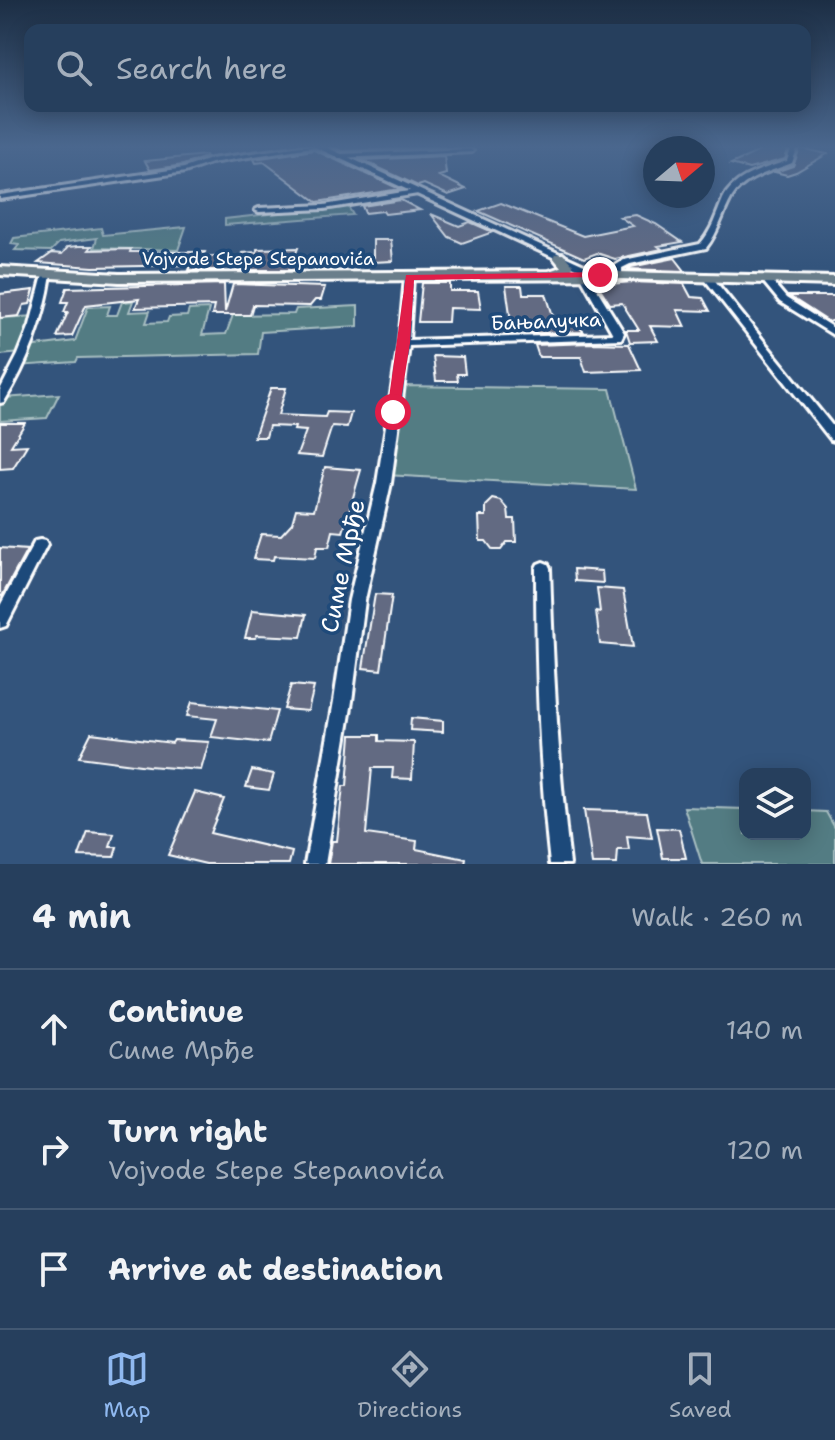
<!DOCTYPE html>
<html lang="en">
<head>
<meta charset="utf-8">
<style>
  body { margin:0; font-family:"Shantell Sans",sans-serif; background:#2e4663; color:#f1f3f6 }
  .controls { position:absolute; right:24px; bottom:24px; display:grid; overflow:hidden; border-radius:16px; box-shadow:0 4px 20px #0003 }
  .controls button { width:72px; height:72px; display:grid; place-items:center; padding:0; border:0; border-bottom:2px solid #425872; background:#263f5d; color:#f1f3f6; font:40px sans-serif }
  .compass { position:absolute; left:643px; top:136px; width:72px; height:72px; border-radius:50%; background:#263f5d; box-shadow:0 4px 20px #0003; rotate:71deg }
  .stop { position:absolute; width:24px; height:24px; margin:-18px; border:6px solid #e11d48; border-radius:50%; background:#fff }
  .stop.end { background:#e11d48; border-color:#fff; box-shadow:0 2px 8px #0008 }
  .list { margin:0; padding:0; list-style:none }
  h2 { display:flex; justify-content:space-between; align-items:center; height:104px; margin:0; padding:0 32px; font-size:34px }
  h2 small { font-size:26px; font-weight:400; color:#a4afbc }
  .list li { display:grid; grid-template-columns:52px 1fr auto; gap:24px; align-items:center; box-sizing:border-box; height:120px; padding:0 32px; border-top:2px solid #425872 }
  .list b { display:block; font-size:30px; white-space:nowrap }
  .list p { margin:0; font-size:26px; white-space:nowrap; color:#a4afbc }
  .list em { font-size:26px; font-style:normal; color:#a4afbc }
  .icon { flex:none; width:44px; height:44px; fill:none; stroke:currentColor; stroke-width:2; stroke-linecap:round; stroke-linejoin:round }
  .map { position:relative; flex:none; width:835px; height:864px; overflow:hidden }
  .search { position:absolute; background:#263f5d; box-shadow:0 4px 20px #0003; left:24px; right:24px; top:24px; height:88px; display:flex; align-items:center; gap:20px; box-sizing:border-box; padding:0 28px; border-radius:16px; color:#a4afbc; font-size:30px }
  .sheet { height:464px; background:#263f5d }
  nav { display:flex; justify-content:space-around; align-items:center; box-sizing:border-box; height:112px; border-top:2px solid #425872; background:#263f5d; font-size:22px; color:#a4afbc }
  nav a { display:grid; justify-items:center; gap:4px }
  nav .on { color:#90b9f0 }
  .map>svg:first-child { display:block }
  .green { fill:#527c83; stroke:#a8bec1; stroke-width:2 }
  .building { fill:#626b82; stroke:#fff; stroke-width:2 }
  .lines { fill:none; stroke-linecap:round; stroke-linejoin:round }
  .minor-casing { stroke:#fff; stroke-width:6 }
  .secondary-casing { stroke:#fff; stroke-width:6 }
  .primary-casing { stroke:#fff; stroke-width:6 }
  .minor { fill:#1f4a7a; fill-rule:evenodd }
  .secondary { fill:#1f4a7a; fill-rule:evenodd }
  .primary { fill:#6b7e8b; fill-rule:evenodd }
  .route { fill:#e11d48 }
  .labels { text-anchor:middle; stroke-width:7; stroke-linejoin:round; paint-order:stroke }
  .far-street-label { font-size:18px; fill:#fff; stroke:#1f4a7a }
  .street-label { font-size:20px; fill:#fff; stroke:#1f4a7a }
  .near-street-label { font-size:24px; fill:#fff; stroke:#1f4a7a }
</style>
</head>
<body>
<div class="map">
<svg width="835" height="864" viewBox="0 0 835 864">
  <rect width="100%" height="100%" fill="#33547c"/>
  <filter id="ink" filterUnits="userSpaceOnUse"><feTurbulence type="fractalNoise" baseFrequency=".0125" numOctaves="2"/><feDisplacementMap in="SourceGraphic" scale="16" xChannelSelector="R" yChannelSelector="G"/><feConvolveMatrix kernelMatrix="1 2 1 2 8 2 1 2 1" color-interpolation-filters="sRGB"/></filter>
  <g filter="url(#ink)">
    <path class="green" d="M347,205L353,215L225,225V219Z
      M186,227L178,250L94,248L97,238L59,243L51,251L15,250L19,245L11,244L14,238L101,228L103,235Z
      M133,301L129,312L150,311L146,323L167,322L169,317L187,316L189,310L209,309L202,335L226,334L233,315L294,314L296,309L358,306V326L261,332L258,354L78,358L76,362L17,366L23,353L0,355V318L37,316L27,347L75,341L88,307L110,306L107,315H117L122,302Z
      M401,386L610,389L636,489L386,475Z
      M59,394L47,418L0,421V403L3,398Z
      M684,807L745,809V834H805V811L826,812L835,828V864H702Z"/>
    <path class="building" d="M331,146H444V147L342,151Z
      M768,147L788,150L785,159L749,169L731,164Z
      M800,148L827,154L796,172L787,175L775,172L793,166Z
      M314,150L400,189L317,202L264,162L256,163L254,159Z
      M205,155L206,157L183,165L150,170L145,161Z
      M444,156L446,174L439,176L466,189L448,195L424,184L418,186L362,160Z
      M401,200L420,210L385,214L383,211L365,213L362,206Z
      M501,203L583,236L633,226L620,217L636,215L656,224L682,242L658,246L662,249L615,259L597,253L584,258L478,211Z
      M431,214L459,226L470,222L493,232L462,243L449,237Z
      M373,240H391L393,261L373,262Z
      M79,246H92L89,250L131,249L130,252H205L203,257L223,255V270H189L191,265L93,267L38,263L52,253L62,254L68,247Z
      M298,248L293,261H299L297,270H237L242,253L257,252V249Z
      M675,258L685,271L627,269L631,267Z
      M632,282L684,284L691,297L703,298L710,311L677,310L685,327L650,326L658,341L630,342L626,330H639L622,303L610,304L598,285Z
      M422,283H450V291H478L481,309L449,308L448,322H418Z
      M224,284L225,312L233,284L325,287L321,300H315L310,306L253,305L250,315H212L214,306L135,308L139,299L86,305L72,336L57,337L68,312H64L68,302H62L67,288Z
      M506,286H522L523,294H546L555,322L574,321L584,332L531,333L529,328H512Z
      M34,290L30,304L24,305L19,316L0,318V294Z
      M789,296H835V320L829,322Z
      M590,343L629,344L641,370L586,372L581,357H539L535,345Z
      M433,356L463,357L465,374H457L458,381H436Z
      M271,388H286L278,415L325,417L327,412L351,413L347,427L332,426L322,457L297,455L306,431L294,430L295,427L269,426L266,437H254Z
      M0,423H25L11,446L27,445L13,468L0,469Z
      M325,467L361,470L343,532L333,531L329,547H317L315,558L274,556L273,560L253,559L261,534L281,535L292,523L296,509L314,510Z
      M493,499L501,501L508,509L509,519H515L516,542H507L501,550H493L486,541H480L479,516H486V506Z
      M0,548L27,550L2,596H0Z
      M574,569L602,571L603,583L575,581Z
      M597,588L623,590L633,647L600,644L596,611L600,612Z
      M375,594L392,595L381,670L363,668Z
      M252,610L306,615L301,637L257,635L256,638H245Z
      M291,685L314,687L308,711L284,709Z
      M192,702L277,711L268,743L211,737L217,719L187,716Z
      M411,718L443,721V732L410,730Z
      M91,733L172,743L174,740L209,742L201,770L148,766L79,757Z
      M351,735H379V741L414,742L412,779L392,778L393,768H372L366,834L417,841L416,849L466,859L465,864H328L332,841H337L343,786H347Z
      M252,770L274,774L269,790L246,787Z
      M195,792L224,799L210,833L292,852L289,864H206L168,855Z
      M584,810L647,812L652,838L627,836L629,850H618L617,864H592Z
      M657,828L679,829L686,858H663Z
      M88,832L114,834L110,847H117L114,857L79,856Z"/>
    <g class="lines">
      <defs>
        <path id="minor" d="M301,146H317L211,163L185,172L0,199V195L184,168L210,159Z
          M792,146H798L792,163C772,171 744,177 732,197C722,214 719,232 706,248L630,264L622,268V277H616L613,267L624,260L700,244C712,231 716,215 723,199C735,175 764,169 787,161Z
          M470,149L473,151L472,152L339,158L336,156L339,154Z
          M415,190L419,192L418,194L324,209L259,212L255,210L259,208L324,205Z
          M47,272L51,275C44,321 28,363 4,402L0,403V390L18,355L30,325L43,275Z
          M584,272L588,275L624,333L621,339L409,346L391,483L365,600L352,701L325,864H305L334,701L349,600L377,483L399,343L405,277L409,274L413,277L409,340L613,334L580,275Z
          M709,276L712,277L835,429V441L831,440L706,281V277Z
          M766,277L769,278L786,298L835,329V336L780,302L762,280Z
          M40,540L45,541L47,545L6,626L0,628V606L35,541Z
          M543,562L548,564L550,568C553,667 558,766 570,864H550C539,766 536,667 536,568L538,564Z"/>
        <path id="secondary" d="M313,146H324L606,275L604,277H596Z"/>
        <path id="primary" d="M555,254H563L573,265L572,271L835,277V285L619,279L119,282L0,275V267L119,274L549,271L561,267L553,257Z"/>
      </defs>
      <use href="#minor" class="minor-casing"/>
      <use href="#secondary" class="secondary-casing"/>
      <use href="#primary" class="primary-casing"/>
      <use href="#minor" class="minor"/>
      <use href="#secondary" class="secondary"/>
      <use href="#primary" class="primary"/>
    </g>
  </g>
  <linearGradient id="sky" x2="0" y2="1"><stop stop-color="#1c2e44"/><stop offset="0.55" stop-color="#4a678e"/><stop offset="1" stop-color="#4a678e" stop-opacity="0"/></linearGradient>
  <rect width="835" height="267" fill="url(#sky)"/>
  <path class="route" d="M600,272L604,277L414,280L410,343L399,412L393,416L387,412L406,275Z"/>
  <g class="labels">
    <g class="far-street-label">
      <text x="258" y="265">Vojvode Stepe Stepanovića</text>
    </g>
    <g class="street-label">
      <text transform="translate(546 321) rotate(-2)" y="7">Бањалучка</text>
    </g>
    <g class="near-street-label">
      <text transform="translate(343 566) rotate(-78)" y="8">Симе Мрђе</text>
    </g>
  </g>
</svg>
<div class="controls">
<button><svg class="icon" aria-label="layers" viewBox="0 0 24 24"><path d="M12 4l9 5-9 5-9-5zM3 14l9 5 9-5"/></svg></button>
</div>
<svg class="compass" viewBox="-18 -18 36 36"><path d="M0-13l5 13h-10z" fill="#e53935"/><path d="M0 13l5-13h-10z" fill="#a4afbc"/></svg>
<div class="stop" style="left:393px;top:412px"></div>
<div class="stop end" style="left:600px;top:275px"></div>
<div class="search"><svg class="icon" aria-label="search" viewBox="0 0 24 24"><circle cx="10" cy="10" r="6"/><path d="M15 15l6 6"/></svg>Search here</div>
</div>
<section class="sheet">
<h2>4 min<small>Walk · 260 m</small></h2>
<ul class="list">
<li><svg class="icon" aria-label="ahead" viewBox="0 0 24 24"><path d="M12 20V5M6 11l6-6 6 6"/></svg><div><b>Continue</b><p>Симе Мрђе</p></div><em>140 m</em></li>
<li><svg class="icon" aria-label="right" viewBox="0 0 24 24"><path d="M7 20v-9h11M14 6l5 5-5 5"/></svg><div><b>Turn right</b><p>Vojvode Stepe Stepanovića</p></div><em>120 m</em></li>
<li><svg class="icon" aria-label="arrive" viewBox="0 0 24 24"><path d="M6 21V4h12l-3 4 3 4H6"/></svg><div><b>Arrive at destination</b></div></li>
</ul>
</section>
<nav>
<a class="on"><svg class="icon" aria-label="map" viewBox="0 0 24 24"><path d="M3 6l6-2 6 2 6-2v14l-6 2-6-2-6 2zM9 4v14M15 6v14"/></svg>Map</a>
<a><svg class="icon" aria-label="directions" viewBox="0 0 24 24"><path d="M12 3l9 9-9 9-9-9zM9 14v-3h6M13 9l2 2-2 2"/></svg>Directions</a>
<a><svg class="icon" aria-label="saved" viewBox="0 0 24 24"><path d="M7 4h10v16l-5-4-5 4z"/></svg>Saved</a>
</nav>
</body>
</html>
